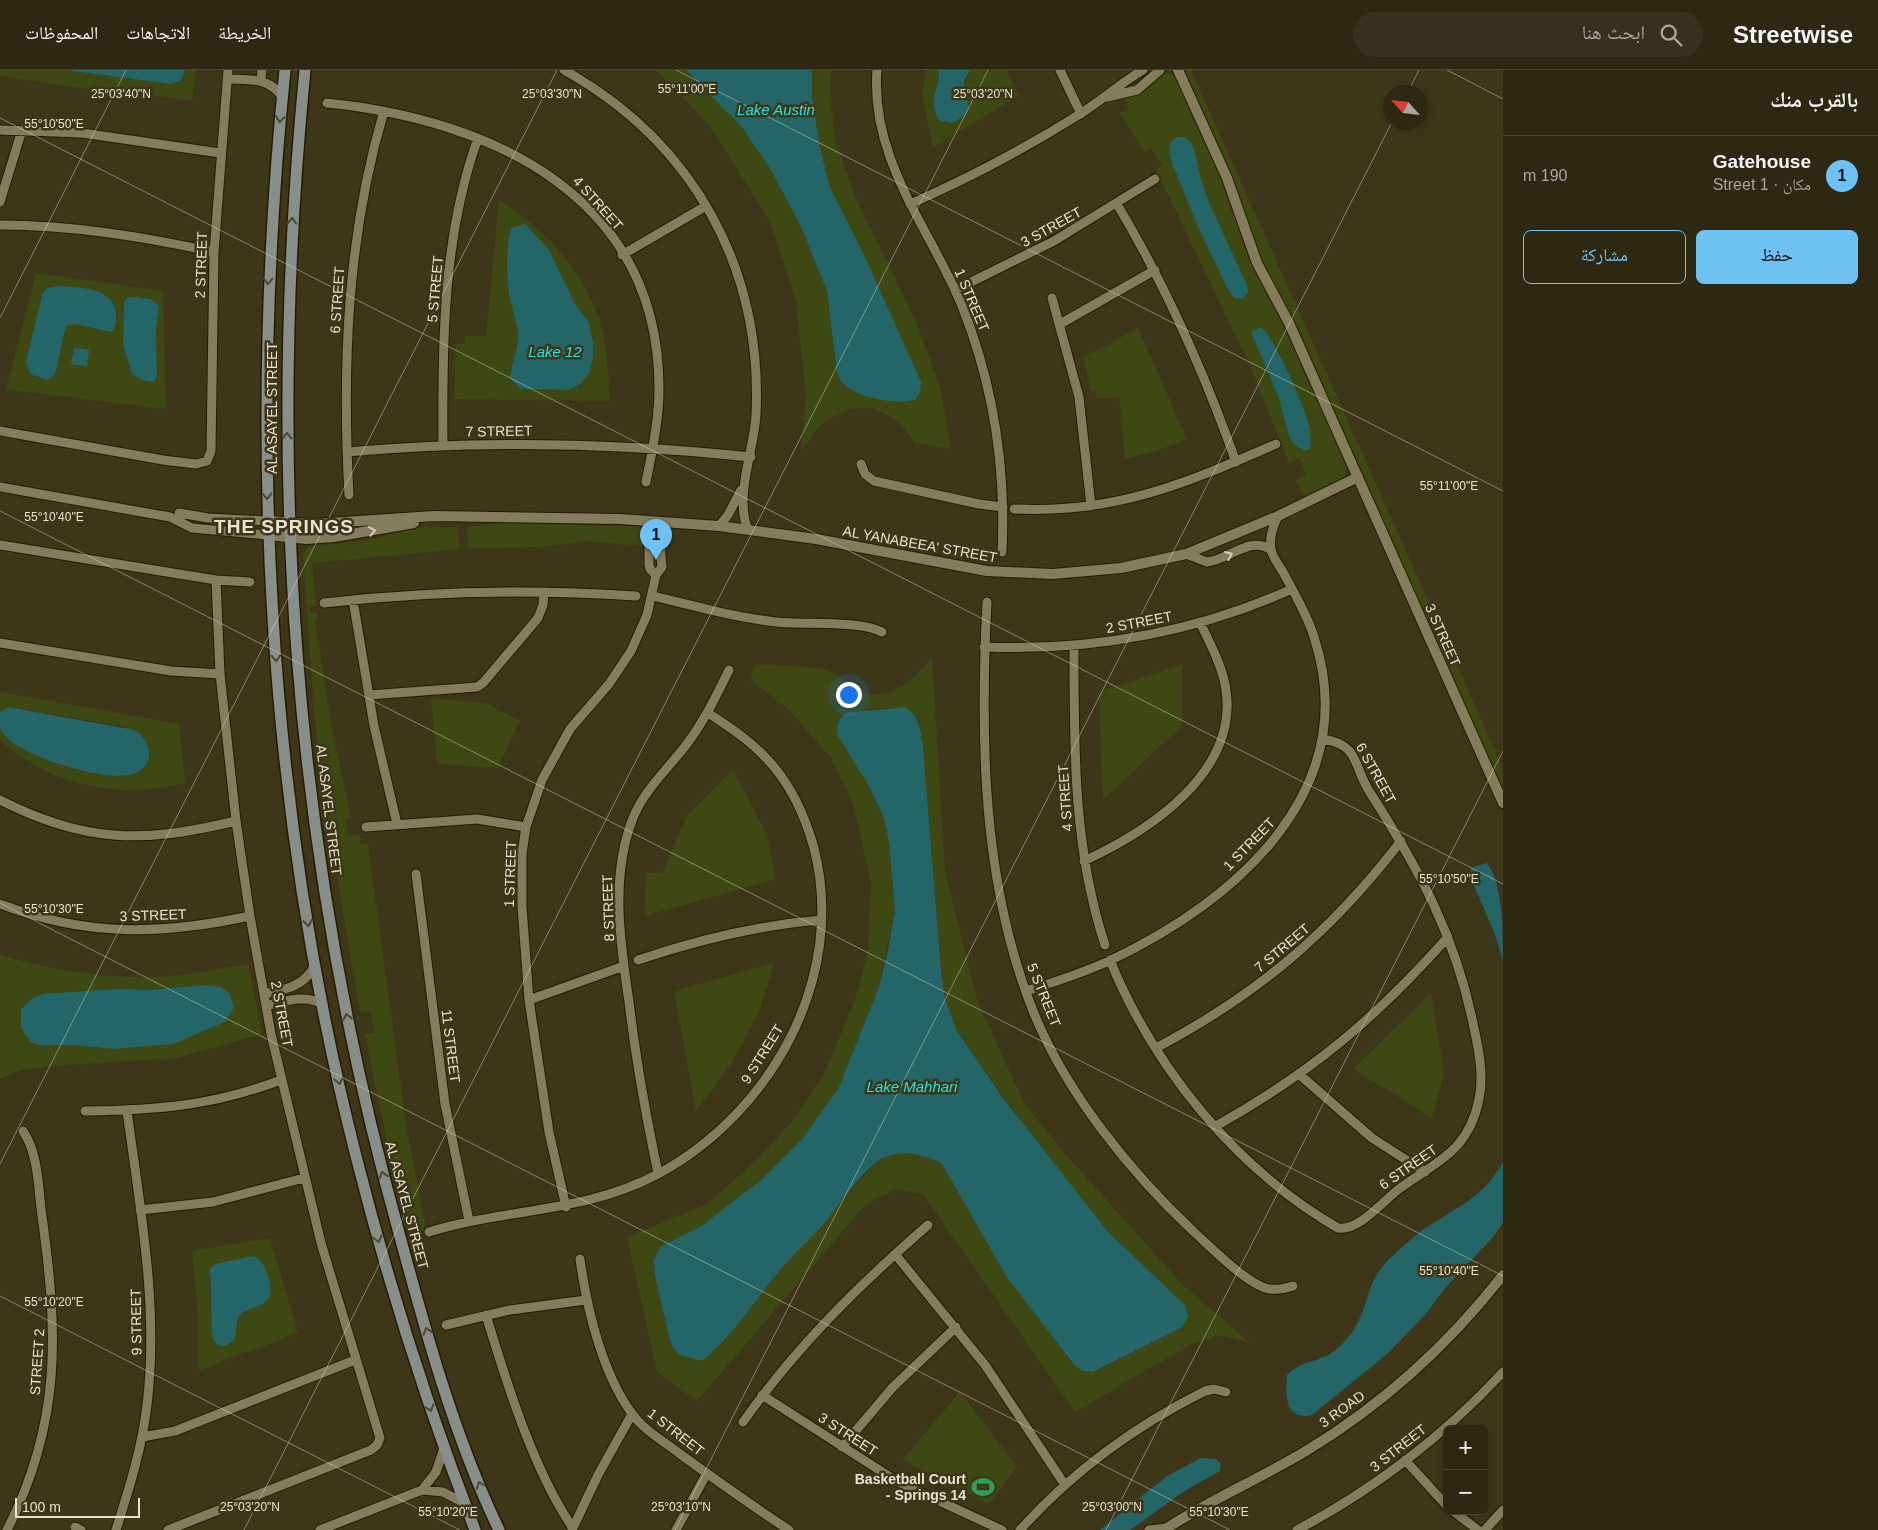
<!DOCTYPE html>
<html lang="ar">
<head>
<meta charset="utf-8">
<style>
  body { margin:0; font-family:Arial,"Noto Naskh Arabic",sans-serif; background:#36301c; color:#f1f3f6; direction:rtl }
  .controls { position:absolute; right:15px; bottom:15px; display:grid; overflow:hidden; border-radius:8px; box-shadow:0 2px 8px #0003 }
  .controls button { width:45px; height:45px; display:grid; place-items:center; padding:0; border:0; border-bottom:1px solid #494433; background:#2e2813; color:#f1f3f6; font:25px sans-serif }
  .compass { position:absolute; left:1383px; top:15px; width:45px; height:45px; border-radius:50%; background:#2e2813; box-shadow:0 2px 8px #0003; rotate:297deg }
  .scale { position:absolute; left:15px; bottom:12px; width:125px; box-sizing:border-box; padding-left:5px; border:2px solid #e7e3d2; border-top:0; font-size:14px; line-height:18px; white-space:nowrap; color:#e7e3d2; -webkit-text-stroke:4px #3e3619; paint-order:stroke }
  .you { position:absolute; left:848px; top:624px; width:18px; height:18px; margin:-12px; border:4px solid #fff; border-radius:50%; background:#1a73e8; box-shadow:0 0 0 8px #1a73e833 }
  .badge { display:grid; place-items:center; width:32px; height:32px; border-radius:50%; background:#6dc2f3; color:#111; font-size:16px; font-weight:700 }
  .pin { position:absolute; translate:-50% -41px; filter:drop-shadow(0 1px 2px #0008) }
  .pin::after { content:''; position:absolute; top:26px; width:18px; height:15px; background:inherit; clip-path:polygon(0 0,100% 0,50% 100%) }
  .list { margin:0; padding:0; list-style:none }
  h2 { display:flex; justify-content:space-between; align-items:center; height:65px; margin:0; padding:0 20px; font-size:21px }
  h2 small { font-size:16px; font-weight:400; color:#a7a6a0 }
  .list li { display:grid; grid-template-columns:32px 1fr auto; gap:15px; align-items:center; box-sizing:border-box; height:80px; padding:0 20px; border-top:1px solid #494433 }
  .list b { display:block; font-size:19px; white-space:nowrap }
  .list p { margin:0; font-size:16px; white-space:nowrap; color:#a7a6a0 }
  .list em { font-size:16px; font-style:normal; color:#a7a6a0 }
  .actions { display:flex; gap:10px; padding:15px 20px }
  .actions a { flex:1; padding:11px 0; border:1px solid #6dc2f3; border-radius:8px; text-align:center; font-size:18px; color:#6dc2f3 }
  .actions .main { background:#6dc2f3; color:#111 }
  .icon { flex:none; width:28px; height:28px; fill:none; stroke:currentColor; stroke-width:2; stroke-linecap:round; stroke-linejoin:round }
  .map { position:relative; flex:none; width:1503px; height:1460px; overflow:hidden; direction:ltr }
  header { display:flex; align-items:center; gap:30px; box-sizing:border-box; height:70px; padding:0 25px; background:#2e2813; border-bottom:1px solid #494433 }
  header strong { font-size:24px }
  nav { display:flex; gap:28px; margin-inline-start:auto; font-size:18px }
  .search { width:350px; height:45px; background:#36301c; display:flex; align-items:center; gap:12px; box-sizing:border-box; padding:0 18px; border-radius:28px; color:#a7a6a0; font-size:19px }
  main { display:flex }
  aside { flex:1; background:#2e2813 }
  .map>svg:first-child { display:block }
  .green { fill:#3e4813; fill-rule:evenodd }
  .water { fill:#246667 }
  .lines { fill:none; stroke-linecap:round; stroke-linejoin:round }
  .minor-casing { stroke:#251d01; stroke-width:11 }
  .tertiary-casing { stroke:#251d01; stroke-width:12 }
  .secondary-casing { stroke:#251d01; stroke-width:14 }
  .minor { stroke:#857c5d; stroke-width:9 }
  .tertiary { stroke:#857c5d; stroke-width:10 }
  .secondary { stroke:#888e89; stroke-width:11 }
  .oneway { stroke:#4d482f }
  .oneway2 { stroke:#d3cebb }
  .ticks { fill:none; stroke:#e7e3d2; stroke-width:1; stroke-opacity:0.45 }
  .labels { text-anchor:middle; stroke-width:5; stroke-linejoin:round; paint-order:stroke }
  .street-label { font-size:14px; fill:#e7e3d2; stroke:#3e3619 }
  .poi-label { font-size:14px; font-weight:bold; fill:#e7e3d2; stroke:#3e3619; text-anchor:end }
  .water-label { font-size:15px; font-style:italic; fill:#1de7e9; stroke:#3e3619 }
  .district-label { font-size:19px; font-weight:bold; letter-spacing:1px; fill:#e7e3d2; stroke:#3e3619 }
  .ticks-label { font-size:12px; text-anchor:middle; fill:#e7e3d2; stroke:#3e3619; stroke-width:5; stroke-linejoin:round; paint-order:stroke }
</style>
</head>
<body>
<header>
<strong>Streetwise</strong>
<div class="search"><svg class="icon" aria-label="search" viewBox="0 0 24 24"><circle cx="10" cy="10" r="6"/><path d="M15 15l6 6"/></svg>ابحث هنا</div>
<nav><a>الخريطة</a><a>الاتجاهات</a><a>المحفوظات</a></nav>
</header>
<main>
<aside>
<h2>بالقرب منك<small></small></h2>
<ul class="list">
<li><span class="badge">1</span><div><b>Gatehouse</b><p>مكان · 1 Street</p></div><em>190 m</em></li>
</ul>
<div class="actions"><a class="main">حفظ</a><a>مشاركة</a></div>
</aside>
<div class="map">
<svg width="1503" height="1460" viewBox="0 0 1503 1460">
  <rect width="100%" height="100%" fill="#3e3619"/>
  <path class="green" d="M0,0H196L192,30L73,17L0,6Z
    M656,0H686L741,56L771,100L801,157L827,221L837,303C839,306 840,311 843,313C857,327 897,334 915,330L883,227L830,117L820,78L812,27V0H831L830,22L835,70L854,124L916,252L940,317L951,379L915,373C892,337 859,326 823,353C814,360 808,373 801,381L806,326L796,231L770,151L709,55Z
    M926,0H939C939,17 924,43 945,53L960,49L969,29L964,15L971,0H1007L1018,26L933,77L922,25Z
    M1178,0H1191L1503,698V733Z
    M1162,2L1175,5L1179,12L1222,111L1250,191L1280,244L1347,396C1348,414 1318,421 1304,427L1296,409L1306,404L1299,388L1289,393L1249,293L1156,100L1162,95L1151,78L1145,82L1120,44L1129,37L1122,26Z
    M499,130C547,160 589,206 603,263C608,285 608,309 610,331L454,329L456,274H465V266H486ZM540,172L549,180L575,234L589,253L593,272V287L568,320L521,319L510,303L518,271L517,252L510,225L506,193Z
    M36,203L163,221L166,339L6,319ZM52,216L93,220L117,242L115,258C99,265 80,247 66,256L55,305L47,310L36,307L40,230L44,221ZM124,232L159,236L156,260L157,306L132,304L123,274Z
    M1138,258L1187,369L1159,380L1125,389L1119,327L1097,329L1095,320L1091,321L1083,288Z
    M511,453L639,457L644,463V476L585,471L541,477L468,478L467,457Z
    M438,456L441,458L458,457L459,479L312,493L316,536L309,537L311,544L318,543V549L315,550L330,648L351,748L346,749L348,766L360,764L361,775L368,774L406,1055L425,1153L424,1161H410L384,1057L365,964L375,962L370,940L360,942L326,741L314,642L303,483L308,477L363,471L417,458Z
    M932,588L945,801L978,933L1025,1034L1061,1079L1182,1214L1250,1273L1221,1265L1190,1275L1075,1342L923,1124L896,1119L865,1135L697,1331L657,1302L627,1167L706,1135L760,1087L796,1047L824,1004L855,930L868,882L871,813L854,736L832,689L790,641L750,609L755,594C773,596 813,596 828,601C838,604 847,615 857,620C889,635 913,610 932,588ZM905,637L919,650L923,676L941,900L945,929L957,961L978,992L1052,1093L1108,1162L1174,1225L1181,1258L1094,1302L1083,1301L1075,1296L1006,1206L942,1094L925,1085L896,1083L879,1090L854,1116L821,1157L788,1191L723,1271L671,1275L655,1206L654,1190L660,1177L700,1157L761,1110L802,1069L838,1019L879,917L895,839L889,773L884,748L870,718L837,663L838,652L873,639Z
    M1182,594V656L1103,730L1099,622Z
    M0,622L179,654L185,713C166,717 148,720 128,720C85,720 31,701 0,670V658C24,687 65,698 101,705L127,657L8,637L0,642Z
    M431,628L485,633L520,651L498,698L437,694Z
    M733,699L766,763L776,809L645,846L646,803H662L687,746Z
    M0,885C51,900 104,909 158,907C188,906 219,898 248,894L262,964L176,988L69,995L20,1000L0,1009Z
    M774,893L759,942L731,994L696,1041L674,921Z
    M1431,923L1444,1004L1432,1048L1353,999Z
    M270,1168L298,1263L203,1299H198V1243L192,1181ZM257,1187C267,1195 272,1214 270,1227L262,1234L241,1243L231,1274L225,1276L213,1269L209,1208L215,1194Z
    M960,1322L1017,1397L989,1434L902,1390Z"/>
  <path class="water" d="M67,0H185L181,10L171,14Z
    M686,0H812V27L820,78L830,117L866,189L921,312L920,323L915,330C895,334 858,329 843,313C840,311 839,306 837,303L827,221L801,157L771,100L741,56Z
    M939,0H971C968,4 964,9 964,14C965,35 979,40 952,53L940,51C927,36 939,17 939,0Z
    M1176,67H1184L1191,72L1194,79L1201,110L1210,135L1247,215L1248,223L1243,229L1234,228L1226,216L1196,152L1172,93L1169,81L1170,73Z
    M525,154L549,180L575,234L589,253L593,272V287L589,303L580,314L568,320L521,319L511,310C509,296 518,282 518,268C518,252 512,239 509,223C506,201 506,179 511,158Z
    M57,216C78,217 118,217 116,247C116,253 116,257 112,262L76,254L66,256L55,305L47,310L30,304L26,292L42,225L47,218Z
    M136,227L151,229L159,236L156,260L157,306L154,312L142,310L132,304L123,274L124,232L127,228Z
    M1260,257C1273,263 1306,340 1309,356C1311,364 1311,372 1310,379L1304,381L1293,373L1289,366L1279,328L1251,262Z
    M74,278L89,280L87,296L71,294Z
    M8,637L135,660C150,670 157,693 136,703C112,715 7,685 0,657C0,653 0,647 0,642Z
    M905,637C920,646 920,659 923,676L941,900L945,929L957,961L1003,1028L1108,1162L1185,1235L1188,1247L1181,1258L1093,1302L1083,1301L1075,1296L1006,1206L942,1094C924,1084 901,1079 881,1089C865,1098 840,1133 828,1149C814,1166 796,1181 781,1199C756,1229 733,1266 702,1291L680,1285L671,1275L655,1206L654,1190L660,1177L700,1157L761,1110L802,1069L838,1019L879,917L889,875L895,839L889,773L884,748L870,718L837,664L838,652L845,643Z
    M1487,793C1503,814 1503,862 1503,891L1495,864L1470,807L1471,798Z
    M204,915L221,917L229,923L234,937L226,951L174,974L113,979L78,975H39L31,972L21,958V939L32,929L43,924L117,919L151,920Z
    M1503,1092V1153L1492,1168L1446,1217L1424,1246L1387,1284L1312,1345C1285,1351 1285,1325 1287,1305C1301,1290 1322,1292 1337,1279C1348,1269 1356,1259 1361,1245C1368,1229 1371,1209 1383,1196C1397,1181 1414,1165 1432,1154C1463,1134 1484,1126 1503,1092Z
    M254,1186C267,1192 272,1214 270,1227L263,1234L241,1243L237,1251L235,1269C227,1278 216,1279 212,1266L210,1199L215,1194Z
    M1201,1388L1216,1389L1221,1394L1220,1401L1186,1420L1130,1460H1100L1167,1406Z"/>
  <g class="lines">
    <defs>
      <path id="minor" d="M564,0C693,72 763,198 756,345C754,381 734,426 748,460
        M877,0C870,90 930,158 962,236C994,316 1006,397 1002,482
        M1060,0L1081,44
        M228,9C248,10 270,7 282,27
        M261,11L262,0
        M1107,27L1137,20L1160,0
        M327,33C493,50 659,127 659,319C659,350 652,382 646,412
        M0,60L82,63L220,83
        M0,132L22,60
        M910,134C969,108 1026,78 1080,44C1102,30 1121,13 1143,0
        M1117,134C1166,216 1204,302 1236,392
        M0,155C73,155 144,167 214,182
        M622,185L706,136
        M955,220L1054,171L1155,109
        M1052,228L1079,327L1091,436
        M1060,254L1155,200
        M0,361L163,390L196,394L207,391L211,381L214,182L228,0
        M443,375C442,273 443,165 478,68
        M347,382C482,370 616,373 751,387
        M861,394L865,404L874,411L979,434L1003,437
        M0,417L170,447L192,458L268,465
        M349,425C342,295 347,166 384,41
        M1014,439C1115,444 1187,413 1276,374
        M179,443L208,448L268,451
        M649,451V495L650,499L656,505
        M719,456L728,445L741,420
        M0,475L216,510L250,512
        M1186,484L1207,492C1229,490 1250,465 1271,480
        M653,526C693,536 734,547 776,552C804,555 860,550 882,562
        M353,530L374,656L397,754
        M987,532C980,668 982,813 1033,941C1066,1023 1131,1103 1195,1163C1213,1179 1243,1210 1265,1218C1275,1221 1284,1219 1293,1216
        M324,533C427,521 532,519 636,526
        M0,573L171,601L220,604
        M1074,576C1074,677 1073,778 1105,875
        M984,577C1091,581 1194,563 1292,519
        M369,625L477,617L483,613L538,548L543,535L544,522
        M0,730C86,774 144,773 236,751
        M366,757L477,749L526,757
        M1084,791C1149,761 1238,703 1226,620C1223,597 1210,574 1200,552
        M416,804L445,1034L469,1151
        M0,834C86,867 161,865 250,846
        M638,890C697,870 759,855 822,850
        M1110,890C1154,998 1236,1099 1338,1158C1358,1162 1383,1131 1399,1119C1437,1091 1469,1081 1479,1029C1484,1006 1479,981 1474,958C1456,867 1420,801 1371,724C1352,696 1361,675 1323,669
        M1026,921C1055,912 1083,903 1111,890C1236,831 1364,720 1314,567C1307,544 1294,523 1283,502C1279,495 1272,487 1271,479C1269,468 1273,456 1278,446
        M264,924C285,920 305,916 315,895
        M529,930L624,896
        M266,936C286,931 304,924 323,934
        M1156,978C1258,924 1330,863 1401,771
        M1300,1005L1372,1068L1425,1102
        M85,1041C157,1040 212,1036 281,1010
        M1216,1056C1312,1002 1375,949 1448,867
        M658,1103C646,1046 636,990 629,932C620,872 610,806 633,748C645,719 667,700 686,675C704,652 716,626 729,600
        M566,1137L549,1062L529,930L522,837V783L526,757L542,710L570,659L609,614L631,581L647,545L656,505L662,497L658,452
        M140,1140L213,1132L304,1108
        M429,1162C507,1138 585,1143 658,1104C772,1042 847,907 814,778C805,746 789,711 765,687C748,669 728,656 708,643
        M895,1184L985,1295L1065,1415
        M580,1189C587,1240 604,1312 638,1351C650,1364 666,1373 680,1384C716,1410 752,1436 789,1460
        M486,1245C506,1311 534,1402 573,1458
        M446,1255L510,1240L586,1230
        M762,1325L898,1412L1002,1460
        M743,1352C797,1276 858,1216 928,1155
        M142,1367L175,1361L355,1290
        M842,1377L893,1317L956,1257
        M1405,1390L1447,1436
        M422,1420L436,1402L444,1378
        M1453,1441L1478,1460
        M75,1457L81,1460
        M7,1460C62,1352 58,1262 42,1146C38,1118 39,1085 23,1061
        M116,1460C129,1419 142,1378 147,1335C159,1237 140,1138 127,1041
        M168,1460L371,1380L377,1375L380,1368L321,1173L271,964L250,846L236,751L220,604L216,510
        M320,1460L422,1420L443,1422L464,1433
        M572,1460L598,1405L632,1344
        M676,1460L707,1403
        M1020,1460C1072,1402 1135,1356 1205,1321L1214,1319L1226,1322
        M1149,1460L1167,1458L1166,1460
        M1297,1460C1373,1420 1445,1365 1503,1302
        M1485,1460L1503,1440"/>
      <path id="tertiary" d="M1178,0L1227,108L1257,193L1289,253L1503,733
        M268,451L314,454L434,446L620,449L719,456L816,469L987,501L1053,504L1121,498L1186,484L1278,446L1358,407
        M268,465L306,469L334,467L414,453
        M1167,1458C1212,1429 1261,1408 1306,1381C1382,1335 1449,1274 1503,1205"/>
      <path id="secondary" d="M285,0C248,364 266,735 357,1090C389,1216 428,1339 475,1460
        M305,0C266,396 292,779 399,1163C426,1263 454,1366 499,1460"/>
    </defs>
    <use href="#minor" class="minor-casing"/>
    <use href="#tertiary" class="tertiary-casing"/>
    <use href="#secondary" class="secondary-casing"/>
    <use href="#minor" class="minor"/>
    <use href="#tertiary" class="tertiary"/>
    <use href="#secondary" class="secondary"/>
  </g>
  <defs><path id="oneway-chevron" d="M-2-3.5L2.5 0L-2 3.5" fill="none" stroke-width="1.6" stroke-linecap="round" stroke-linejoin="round" transform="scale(1.25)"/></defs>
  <g class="oneway">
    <use href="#oneway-chevron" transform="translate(280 49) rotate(96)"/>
    <use href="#oneway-chevron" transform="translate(292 151) rotate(-87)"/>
    <use href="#oneway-chevron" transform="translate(268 211) rotate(92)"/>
    <use href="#oneway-chevron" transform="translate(287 366) rotate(-91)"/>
    <use href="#oneway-chevron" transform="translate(267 426) rotate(89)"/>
    <use href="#oneway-chevron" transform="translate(276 588) rotate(86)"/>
    <use href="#oneway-chevron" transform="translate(308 853) rotate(81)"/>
    <use href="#oneway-chevron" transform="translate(347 947) rotate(-101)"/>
    <use href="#oneway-chevron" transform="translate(339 1011) rotate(78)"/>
    <use href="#oneway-chevron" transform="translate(383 1105) rotate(-105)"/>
    <use href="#oneway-chevron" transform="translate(378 1169) rotate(75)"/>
    <use href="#oneway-chevron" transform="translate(427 1261) rotate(-107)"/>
    <use href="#oneway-chevron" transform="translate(430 1338) rotate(71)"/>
    <use href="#oneway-chevron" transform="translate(480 1415) rotate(-111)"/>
  </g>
  <g class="oneway2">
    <use href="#oneway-chevron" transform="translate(372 461) rotate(-11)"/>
    <use href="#oneway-chevron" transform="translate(1229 485) rotate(-23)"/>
  </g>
  <path class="ticks" d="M676,0L1503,421M1447,0L1503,29M1408,22L1419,0M0,48L1503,814M0,248L126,0M0,441L1503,1206M0,833L1230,1460M0,1094L557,0M0,1226L460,1460M244,1460L988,0M675,1460L1392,52M1106,1460L1503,681"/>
  <defs>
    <symbol id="stadium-bare" viewBox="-9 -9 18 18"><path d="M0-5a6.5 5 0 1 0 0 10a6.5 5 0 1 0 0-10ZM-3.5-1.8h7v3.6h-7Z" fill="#2e9e5b" stroke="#3e3619" stroke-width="2.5" paint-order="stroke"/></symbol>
  </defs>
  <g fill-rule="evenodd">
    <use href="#stadium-bare" x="967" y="1401" width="32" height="32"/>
  </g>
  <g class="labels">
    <g class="street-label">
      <text transform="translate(598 133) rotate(48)" y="5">4 STREET</text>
      <text transform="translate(1051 157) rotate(-29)" y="5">3 STREET</text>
      <text transform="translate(201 195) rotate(-88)" y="5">2 STREET</text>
      <text transform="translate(435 219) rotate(-85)" y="5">5 STREET</text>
      <text transform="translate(337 230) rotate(-86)" y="5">6 STREET</text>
      <text transform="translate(972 230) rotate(67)" y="5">1 STREET</text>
      <text transform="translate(272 338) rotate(-90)" y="5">AL ASAYEL STREET</text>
      <text transform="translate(499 361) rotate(-1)" y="5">7 STREET</text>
      <text transform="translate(920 474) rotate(10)" y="5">AL YANABEEA' STREET</text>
      <text transform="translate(1139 552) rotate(-11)" y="5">2 STREET</text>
      <text transform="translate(1443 565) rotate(66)" y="5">3 STREET</text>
      <text transform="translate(1376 703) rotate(61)" y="5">6 STREET</text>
      <text transform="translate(1065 728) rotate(-94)" y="5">4 STREET</text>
      <text transform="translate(329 740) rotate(83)" y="5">AL ASAYEL STREET</text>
      <text transform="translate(1249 774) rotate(-46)" y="5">1 STREET</text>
      <text transform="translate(510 804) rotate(-88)" y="5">1 STREET</text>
      <text transform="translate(608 838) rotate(-92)" y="5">8 STREET</text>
      <text transform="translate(153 845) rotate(-2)" y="5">3 STREET</text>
      <text transform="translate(1282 878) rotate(-40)" y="5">7 STREET</text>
      <text transform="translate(1044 925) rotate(68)" y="5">5 STREET</text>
      <text transform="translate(282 944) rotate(79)" y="5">2 STREET</text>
      <text transform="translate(451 976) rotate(83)" y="5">11 STREET</text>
      <text transform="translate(762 984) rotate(-58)" y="5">9 STREET</text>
      <text transform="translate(1408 1097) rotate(-35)" y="5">6 STREET</text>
      <text transform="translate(407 1135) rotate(75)" y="5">AL ASAYEL STREET</text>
      <text transform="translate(136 1252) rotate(-91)" y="5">9 STREET</text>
      <text transform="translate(37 1292) rotate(-86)" y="5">STREET 2</text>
      <text transform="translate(1342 1339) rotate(-36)" y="5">3 ROAD</text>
      <text transform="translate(676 1362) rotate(38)" y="5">1 STREET</text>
      <text transform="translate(848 1364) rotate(33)" y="5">3 STREET</text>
      <text transform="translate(1398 1378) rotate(-38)" y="5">3 STREET</text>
    </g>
    <g class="poi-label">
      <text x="966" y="1414">Basketball Court<tspan x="966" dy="16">- Springs 14</tspan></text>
    </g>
    <g class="water-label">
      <text x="776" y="45">Lake Austin</text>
      <text x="555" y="287">Lake 12</text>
      <text x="912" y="1022">Lake Mahhari</text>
    </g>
    <g class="district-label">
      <text x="284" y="463">THE SPRINGS</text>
    </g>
  </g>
  <g class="ticks-label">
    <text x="687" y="23">55°11'00"E</text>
    <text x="121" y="28">25°03'40"N</text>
    <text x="552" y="28">25°03'30"N</text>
    <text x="983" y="28">25°03'20"N</text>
    <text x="54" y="58">55°10'50"E</text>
    <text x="1449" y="420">55°11'00"E</text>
    <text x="54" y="451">55°10'40"E</text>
    <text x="1449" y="813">55°10'50"E</text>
    <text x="54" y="843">55°10'30"E</text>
    <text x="1449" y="1205">55°10'40"E</text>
    <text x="54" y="1236">55°10'20"E</text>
    <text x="250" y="1441">25°03'20"N</text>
    <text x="681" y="1441">25°03'10"N</text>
    <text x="1112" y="1441">25°03'00"N</text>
    <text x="448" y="1446">55°10'20"E</text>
    <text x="1219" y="1446">55°10'30"E</text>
  </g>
</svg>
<div class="controls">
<button>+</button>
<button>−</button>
</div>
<svg class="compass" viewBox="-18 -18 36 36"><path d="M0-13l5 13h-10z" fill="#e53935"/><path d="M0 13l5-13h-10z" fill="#a7a6a0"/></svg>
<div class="scale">100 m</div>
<div class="you"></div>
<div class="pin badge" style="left:656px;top:490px">1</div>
</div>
</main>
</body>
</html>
